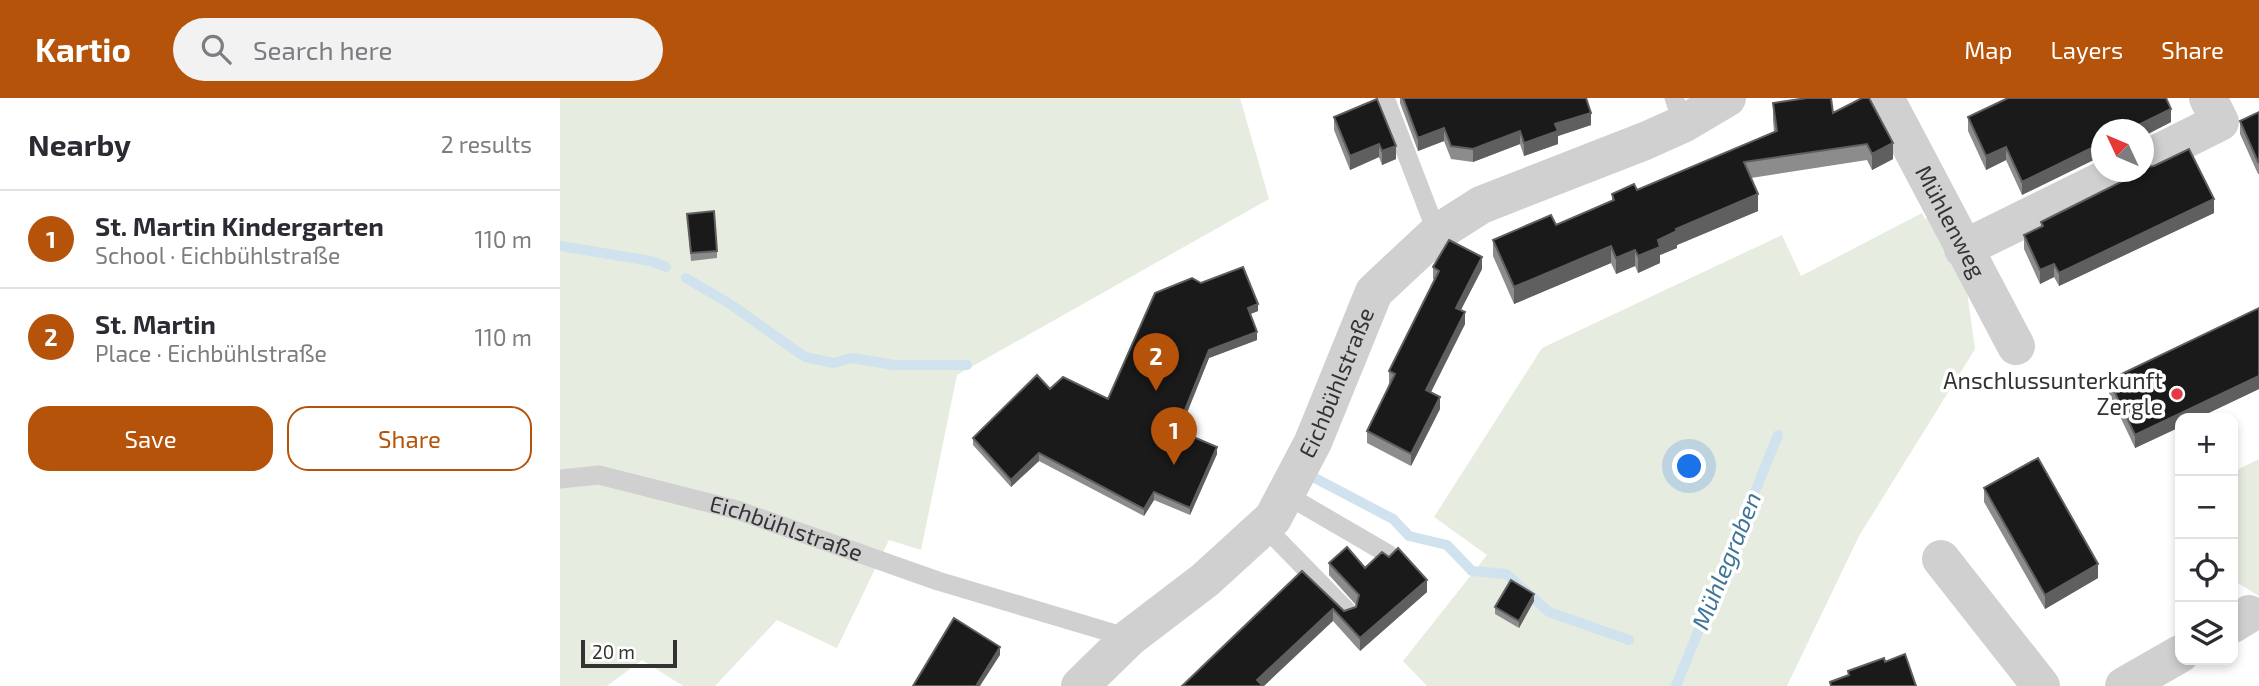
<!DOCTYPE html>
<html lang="en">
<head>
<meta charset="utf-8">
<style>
  body { margin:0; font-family:"Exo 2",sans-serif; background:#f2f2f3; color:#2b2b33 }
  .controls { position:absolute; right:21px; bottom:21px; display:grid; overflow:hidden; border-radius:14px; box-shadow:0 4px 10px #0003 }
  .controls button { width:63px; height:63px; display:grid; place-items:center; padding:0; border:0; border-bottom:2px solid #e1e1e2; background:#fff; color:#2b2b33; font:35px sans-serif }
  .compass { position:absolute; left:1531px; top:21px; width:63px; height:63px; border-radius:50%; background:#fff; box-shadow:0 4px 10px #0003; rotate:314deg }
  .scale { position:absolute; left:21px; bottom:18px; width:96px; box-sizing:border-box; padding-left:7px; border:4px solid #333; border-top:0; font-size:19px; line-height:24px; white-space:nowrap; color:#333; -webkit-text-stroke:5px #fff; paint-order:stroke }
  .you { position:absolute; left:1130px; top:369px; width:24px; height:24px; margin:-18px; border:5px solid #fff; border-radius:50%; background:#1a73e8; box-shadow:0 0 0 10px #1a73e833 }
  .badge { display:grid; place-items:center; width:46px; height:46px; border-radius:50%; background:#b45309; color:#fff; font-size:23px; font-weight:700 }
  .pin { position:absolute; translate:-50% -58px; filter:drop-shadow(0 2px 4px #0008) }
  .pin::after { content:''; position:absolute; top:37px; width:24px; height:21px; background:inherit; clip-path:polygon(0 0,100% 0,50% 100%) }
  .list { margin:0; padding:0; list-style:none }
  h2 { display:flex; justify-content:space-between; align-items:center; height:91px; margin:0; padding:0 28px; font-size:30px }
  h2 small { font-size:23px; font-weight:400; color:#7c7c81 }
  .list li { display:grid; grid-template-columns:46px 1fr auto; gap:21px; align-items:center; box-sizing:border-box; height:98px; padding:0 28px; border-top:2px solid #e1e1e2 }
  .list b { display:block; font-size:26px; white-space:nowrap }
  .list p { margin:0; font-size:23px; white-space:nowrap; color:#7c7c81 }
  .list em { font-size:23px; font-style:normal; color:#7c7c81 }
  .actions { display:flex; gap:14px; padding:21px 28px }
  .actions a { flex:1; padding:16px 0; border:2px solid #b45309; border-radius:21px; text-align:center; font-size:24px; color:#b45309 }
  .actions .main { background:#b45309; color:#fff }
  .icon { flex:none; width:38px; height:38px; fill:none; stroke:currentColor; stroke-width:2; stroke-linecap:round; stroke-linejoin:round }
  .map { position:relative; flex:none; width:1699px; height:588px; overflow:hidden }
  header { display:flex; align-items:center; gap:42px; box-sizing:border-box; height:98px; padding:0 35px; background:#b45309; color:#fff }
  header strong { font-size:33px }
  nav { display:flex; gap:38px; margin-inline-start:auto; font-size:24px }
  .search { width:490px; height:63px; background:#f2f2f3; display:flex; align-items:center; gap:18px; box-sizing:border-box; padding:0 24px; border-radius:38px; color:#7c7c81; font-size:26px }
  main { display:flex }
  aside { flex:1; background:#fff }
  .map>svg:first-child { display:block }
  .green { fill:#e6ecdf }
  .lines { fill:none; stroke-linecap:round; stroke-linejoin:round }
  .stream { stroke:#cfe2ee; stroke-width:10 }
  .service { stroke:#d0d0d0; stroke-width:19 }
  .minor { stroke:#d0d0d0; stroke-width:38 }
  .wall { fill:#8c8c8c }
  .shaded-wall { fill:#5f5f5f }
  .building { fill:#1a1a1a; stroke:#5f5f5f; stroke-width:2 }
  .poi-dot { fill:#e63946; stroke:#fff; stroke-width:2.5 }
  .labels { text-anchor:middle; stroke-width:7; stroke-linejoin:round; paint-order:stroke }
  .street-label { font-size:23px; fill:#333; stroke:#fff }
  .poi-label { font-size:23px; fill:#333; stroke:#fff; text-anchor:end }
  .water-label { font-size:24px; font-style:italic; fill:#3f7597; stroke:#fff }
</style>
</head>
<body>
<header>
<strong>Kartio</strong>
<div class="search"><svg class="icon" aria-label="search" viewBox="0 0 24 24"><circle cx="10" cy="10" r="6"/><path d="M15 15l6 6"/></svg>Search here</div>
<nav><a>Map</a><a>Layers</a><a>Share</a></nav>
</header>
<main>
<aside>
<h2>Nearby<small>2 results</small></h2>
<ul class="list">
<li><span class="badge">1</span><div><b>St. Martin Kindergarten</b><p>School · Eichbühlstraße</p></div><em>110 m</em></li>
<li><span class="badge">2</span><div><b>St. Martin</b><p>Place · Eichbühlstraße</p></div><em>110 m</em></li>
</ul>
<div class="actions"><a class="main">Save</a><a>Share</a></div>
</aside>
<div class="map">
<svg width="1699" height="588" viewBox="0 0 1699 588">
  <rect width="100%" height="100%" fill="#fff"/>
  <path class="green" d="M0,0H680L709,101L397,277L361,452L329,442L277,550L217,522L155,588H123L82,562L47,588H0Z
    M1362,115L1365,121L1373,116L1404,172L1415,251L1299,438L1227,588H867L843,563L927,457L874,419L982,250L1222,137L1241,178Z
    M1699,361V498L1673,482V374Z"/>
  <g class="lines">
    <path class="stream" d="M0,148L91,163L106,169
      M126,180L170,206L245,259L273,265L292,260L334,267H407
      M751,378L833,421L849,438L887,447L912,473L946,476L989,514L1069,542
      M1116,588L1218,337"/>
    <g class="service">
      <path d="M825,0L877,135"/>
      <path d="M1114,0L1123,26"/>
      <path id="s1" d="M0,381L39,377L177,412L378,483L569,540"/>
      <path d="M725,396L828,456"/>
      <path d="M704,428L787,513"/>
    </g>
    <g class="minor">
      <path id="s2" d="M1325,0L1456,248"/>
      <path d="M1584,62L1660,24L1648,0"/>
      <path d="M1403,151L1559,74"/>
      <path d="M1381,461L1481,588"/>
      <path d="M1673,526L1689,516"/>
      <path id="s3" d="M520,588L569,540L645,482L713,420L753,344L814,194L877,135L921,107L1085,43L1123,26L1167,0"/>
      <path d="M1564,588L1620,556"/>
    </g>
  </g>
  <path class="wall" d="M840,0H1026L1031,27L998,38V46L964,58L960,46L913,64L891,61L884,43L858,53L840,5Z
    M817,1L836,61L822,67L819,59L790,72L774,32V19Z
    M1213,5L1273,15L1333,61L1312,72L1307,62L1191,80L1198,113L1117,147V150L1100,157V165L1078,175L1075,168L1056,176L1051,165L954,206L933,158V142L996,127L1052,103V96L1077,92L1214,34L1213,22Z
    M1699,14V76H1698L1680,36V23Z
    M1408,19L1611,24L1584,38V32H1542L1462,97L1446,62L1426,72L1408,33Z
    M1654,115L1499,188L1494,179L1480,186L1464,151V137L1481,130V124Z
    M127,116L157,153V160L131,163Z
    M873,169L922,171L901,212L905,226L871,294L880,311L851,368L807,345V333L830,286L829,285V273L875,182L873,181Z
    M641,185L698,213L690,216L697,242L649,260L620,333L657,356L630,417L594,402L584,418L479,363L451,389L413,347V340L490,291L548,301Z
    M1699,210V291L1638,320H1620V329L1575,350L1549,295V282Z
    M1424,390L1538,480L1485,511L1424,404Z
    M769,465L805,470L867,494L800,553L773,523L742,473L784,513L796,509V507L769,477Z
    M974,503L959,530L935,516V509Z"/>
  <path class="shaded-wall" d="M1611,11V24L1584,38V32H1572L1574,29Z
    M1031,15V27L998,38V46L964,58V45L995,26Z
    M884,30V43L858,53V40Z
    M960,33V46L913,64V51Z
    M1333,45V61L1312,72V56Z
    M1542,45V58L1462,97V84Z
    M819,46V59L790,72V58Z
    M836,48V61L822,67V53Z
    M1446,49V62L1426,72V58Z
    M1198,96V113L1117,147V150L1100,157V165L1078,175V158L1098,142L1116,131Z
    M1654,101V115L1499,188V175Z
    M1051,148V165L954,206V189Z
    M1075,152V168L1056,176V160Z
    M922,159V171L896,221V210Z
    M1494,166V179L1480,186V172Z
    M698,206V213L688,217V210Z
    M905,214V226L866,304V292Z
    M697,234V242L649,260L617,339V332L649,252Z
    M1699,278V291L1638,320H1620V329L1575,350V337Z
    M880,299V311L851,368V356Z
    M657,349V356L630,417V410Z
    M479,355V363L451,389V382Z
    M594,394V402L584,418V411Z
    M1538,466V480L1485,511V497Z
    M867,482V494L800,553V540Z
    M974,496V503L959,530V523Z
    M773,511V523L704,588L697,582Z
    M440,549V557L420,588H416Z"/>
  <path class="building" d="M843,0H1026L1031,15L995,26L998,33L964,45L960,33L913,51L891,48L884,30L858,40Z
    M1247,0H1271L1273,15L1302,0H1309L1333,45L1312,56L1307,46L1184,64L1198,96L1116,131L1117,133L1098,142L1100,149L1078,158L1075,152L1056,160L1051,148L954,189L933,142L991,117L996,127L1054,102L1052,96L1074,86L1077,92L1217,33L1213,5Z
    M1448,0H1606L1611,11L1574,29L1572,32H1542V45L1462,84L1446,49L1426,58L1408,19Z
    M817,1L836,48L822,53L819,46L790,58L774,19Z
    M1699,14V63L1698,64L1680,23Z
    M1629,51L1654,101L1499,175L1494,166L1480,172L1464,137L1483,128L1481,124L1569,80L1575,74H1584V69L1594,68Z
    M154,113L157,153L131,155L127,116Z
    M889,142L922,159L896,210L905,214L866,292L880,299L851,356L807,333L835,276L829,273L879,173L873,169Z
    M683,169L698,206L688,210L697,234L649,252L617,332L657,349L630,410L594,394L584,411L479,355L451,382L413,340L477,277L490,291L503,279L548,301L595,195L632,180L641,185Z
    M1699,210V278L1575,337L1549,282Z
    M1478,360L1538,466L1485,497L1424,390Z
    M787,449L805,470L822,454L829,459L838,450L867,482L800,540L773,511L697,582L703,588H622L742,473L784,513L796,509L799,497L769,465Z
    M951,482L974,496L959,523L935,509Z
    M394,520L440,549L416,588H353Z
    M1345,556L1356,588H1271L1270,584L1289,577L1288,573L1324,560L1325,564Z"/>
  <circle class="poi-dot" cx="1617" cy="296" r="7"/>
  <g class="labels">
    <g class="street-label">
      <text dy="8" stroke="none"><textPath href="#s2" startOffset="140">Mühlenweg</textPath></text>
      <text dy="8" stroke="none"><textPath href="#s3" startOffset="406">Eichbühlstraße</textPath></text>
      <text dy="8" stroke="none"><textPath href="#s1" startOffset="234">Eichbühlstraße</textPath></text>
    </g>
    <g class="poi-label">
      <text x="1603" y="291">Anschlussunterkunft<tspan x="1603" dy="26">Zergle</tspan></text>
    </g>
    <g class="water-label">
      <text transform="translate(1167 463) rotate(-68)" y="8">Mühlegraben</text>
    </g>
  </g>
</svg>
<div class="controls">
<button>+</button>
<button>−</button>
<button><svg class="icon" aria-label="locate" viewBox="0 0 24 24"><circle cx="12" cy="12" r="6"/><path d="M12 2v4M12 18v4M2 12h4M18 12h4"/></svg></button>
<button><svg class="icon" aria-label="layers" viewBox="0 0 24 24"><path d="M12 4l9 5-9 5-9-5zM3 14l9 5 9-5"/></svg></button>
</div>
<svg class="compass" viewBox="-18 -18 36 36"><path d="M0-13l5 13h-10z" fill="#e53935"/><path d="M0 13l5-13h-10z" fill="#7c7c81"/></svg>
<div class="scale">20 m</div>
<div class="you"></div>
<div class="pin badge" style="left:614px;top:367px">1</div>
<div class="pin badge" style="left:596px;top:293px">2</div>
</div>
</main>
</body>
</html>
